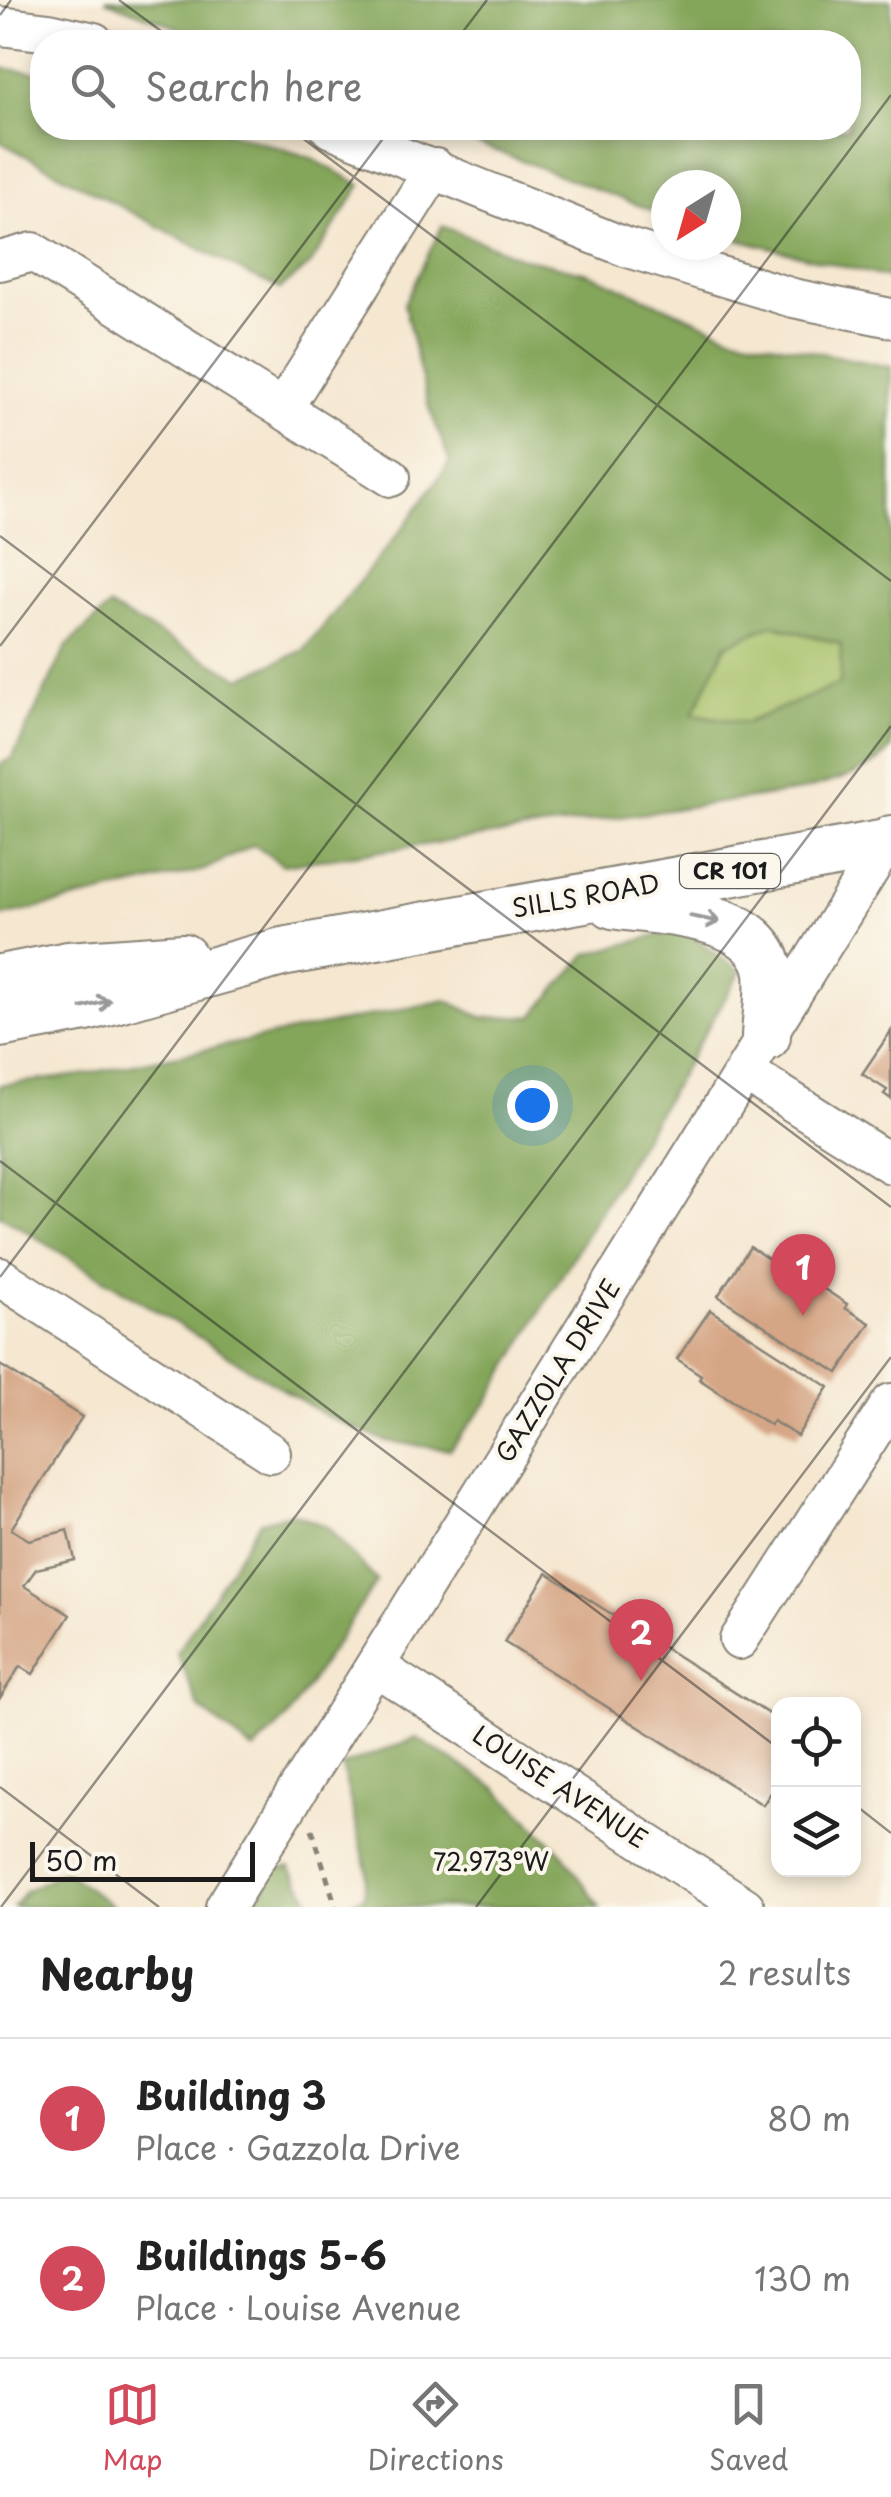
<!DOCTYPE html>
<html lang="en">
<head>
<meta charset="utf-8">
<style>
  body { margin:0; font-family:"Playpen Sans",sans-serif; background:#f6f6f6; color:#222 }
  .controls { position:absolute; right:30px; bottom:30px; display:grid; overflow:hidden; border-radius:20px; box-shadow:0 5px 15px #0003 }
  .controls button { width:90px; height:90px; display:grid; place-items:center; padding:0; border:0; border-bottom:2px solid #e0e0e0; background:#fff; color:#222; font:50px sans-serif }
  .compass { position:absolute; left:651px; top:170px; width:90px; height:90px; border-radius:50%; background:#fff; box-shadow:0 5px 15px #0003; rotate:217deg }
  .scale { position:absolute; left:30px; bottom:25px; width:225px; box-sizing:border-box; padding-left:10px; border:5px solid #1c1c1c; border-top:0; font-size:28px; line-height:35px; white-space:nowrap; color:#1c1c1c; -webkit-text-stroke:8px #fbf7ec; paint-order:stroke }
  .you { position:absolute; left:532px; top:1105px; width:35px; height:35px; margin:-25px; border:8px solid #fff; border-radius:50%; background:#1a73e8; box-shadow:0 0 0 15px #1a73e833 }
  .badge { display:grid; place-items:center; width:65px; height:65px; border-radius:50%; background:#d1495b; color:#fff; font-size:32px; font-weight:700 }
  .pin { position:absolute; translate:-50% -82px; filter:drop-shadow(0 2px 5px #0008) }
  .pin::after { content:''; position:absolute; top:52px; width:35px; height:30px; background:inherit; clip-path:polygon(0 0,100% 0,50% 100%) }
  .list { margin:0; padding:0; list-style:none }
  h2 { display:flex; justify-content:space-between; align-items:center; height:130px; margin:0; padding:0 40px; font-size:42px }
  h2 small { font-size:32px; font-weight:400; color:#767676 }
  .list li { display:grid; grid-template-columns:65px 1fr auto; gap:30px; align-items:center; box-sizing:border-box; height:160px; padding:0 40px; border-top:2px solid #e0e0e0 }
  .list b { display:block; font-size:38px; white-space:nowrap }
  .list p { margin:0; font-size:32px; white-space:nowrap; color:#767676 }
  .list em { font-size:32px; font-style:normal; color:#767676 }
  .icon { flex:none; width:55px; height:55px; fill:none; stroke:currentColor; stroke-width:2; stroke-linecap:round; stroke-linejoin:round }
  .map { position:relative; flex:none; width:891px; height:1907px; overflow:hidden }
  .search { position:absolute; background:#fff; box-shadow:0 5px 15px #0003; left:30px; right:30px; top:30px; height:110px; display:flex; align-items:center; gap:25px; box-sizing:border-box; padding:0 35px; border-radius:40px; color:#767676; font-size:38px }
  .sheet { height:450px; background:#fff }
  nav { display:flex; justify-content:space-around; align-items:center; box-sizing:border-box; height:140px; border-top:2px solid #e0e0e0; background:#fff; font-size:28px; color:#767676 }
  nav a { display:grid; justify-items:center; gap:5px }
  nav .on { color:#d1495b }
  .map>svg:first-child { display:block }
  .green { fill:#a5bf65; stroke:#606e40; stroke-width:2.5 }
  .forest { fill:#84a65a; stroke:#50613b; stroke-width:2.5; fill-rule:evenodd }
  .building { fill:#d5a685 }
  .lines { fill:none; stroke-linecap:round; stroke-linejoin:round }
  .minor-casing { stroke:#888276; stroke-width:42 }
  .major-casing { stroke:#888276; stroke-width:52 }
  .path { stroke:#888276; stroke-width:5; stroke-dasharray:8 8; stroke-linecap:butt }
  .minor { stroke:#fff; stroke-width:38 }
  .major { stroke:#fff; stroke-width:48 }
  .oneway { stroke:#999 }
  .ticks { fill:none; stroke:#1c1c1c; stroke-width:2.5; stroke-opacity:0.45 }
  .labels { text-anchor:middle; stroke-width:8; stroke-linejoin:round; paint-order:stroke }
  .shield { fill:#fbf7ec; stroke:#5f5e5a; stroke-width:2.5 }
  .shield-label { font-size:22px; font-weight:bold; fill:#1c1c1c }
  .street-label { font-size:25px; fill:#1c1c1c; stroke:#fbf7ec }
  .ticks-label { font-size:25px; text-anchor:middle; fill:#1c1c1c; stroke:#fbf7ec; stroke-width:8; stroke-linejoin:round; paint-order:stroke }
</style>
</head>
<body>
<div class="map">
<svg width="891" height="1907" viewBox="0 0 891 1907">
  <rect width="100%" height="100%" fill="#fbf7ec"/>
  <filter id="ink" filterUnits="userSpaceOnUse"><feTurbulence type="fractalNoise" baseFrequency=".01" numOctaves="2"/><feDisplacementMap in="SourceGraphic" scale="20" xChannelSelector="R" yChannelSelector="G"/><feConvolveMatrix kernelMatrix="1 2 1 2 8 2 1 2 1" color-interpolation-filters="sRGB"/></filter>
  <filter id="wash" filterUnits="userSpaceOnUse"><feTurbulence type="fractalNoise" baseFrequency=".0048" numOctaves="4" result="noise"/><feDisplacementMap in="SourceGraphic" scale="40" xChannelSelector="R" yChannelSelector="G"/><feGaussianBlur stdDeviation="2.25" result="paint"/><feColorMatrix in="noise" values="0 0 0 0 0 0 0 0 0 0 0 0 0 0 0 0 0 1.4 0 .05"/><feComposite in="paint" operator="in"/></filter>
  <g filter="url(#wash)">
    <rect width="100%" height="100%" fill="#f5e7d0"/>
    <path class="green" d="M772,625L841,644V684L745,723L693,714L726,645Z"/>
    <path class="forest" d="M105,0H891V279L726,236V185H666V216L436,128H848V42H215Z
      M0,68L42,73V128H216L309,157L361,185L310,265L280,289L249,275L0,142Z
      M442,226L519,257L588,273L731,335L891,367V749C870,775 831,781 801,791L283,865L254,845L204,870L0,917V764L12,758L67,646L109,607L241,678L304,650L406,524L450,462L428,405L404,304ZM772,625L841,644L840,684L746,723L693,714L726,645Z
      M682,929L741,971L487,1403L450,1450L385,1441L328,1417L0,1215V1085L81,1075L446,1000L484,1018L533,1016L587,954Z
      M293,1513L327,1527L377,1581L287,1718L254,1751L199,1708L177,1653L260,1521Z
      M417,1738L495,1787L562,1853L600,1907H342L364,1896L367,1870L342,1766Z
      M290,1867L315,1907H252L275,1869Z
      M64,1871L114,1907H14L25,1891Z"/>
    <g id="blocks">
      <path class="building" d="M891,1031V1099L884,1094L887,1090L862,1074Z
        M750,1247L773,1262L776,1258L847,1304L845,1308L870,1323L838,1373L718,1296Z
        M710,1310L829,1387L797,1436L773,1421L770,1425L699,1379L701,1375L677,1359Z
        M0,1365L82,1417L11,1529L29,1540L68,1530L75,1560L36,1569L24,1586L70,1615L33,1674L20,1666L0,1698Z
        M547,1573L778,1720V1781L763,1805L504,1642Z"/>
    </g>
  </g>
  <g filter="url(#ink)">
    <use href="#blocks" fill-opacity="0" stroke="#888276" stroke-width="2.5"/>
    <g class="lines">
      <defs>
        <path id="minor" d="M0,26L49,32L94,42
          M330,128L625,247L793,298L891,318
          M0,261L33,252L391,477
          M283,408L435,168
          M745,1072L891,1164
          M0,1277L271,1453
          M739,1640L891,1403
          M375,1666L745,1907
          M225,1907L891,835"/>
        <path id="major" d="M613,904C660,912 760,911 769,972C771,993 767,1016 766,1036
          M0,979L68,966L183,958
          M0,1023L86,1007L282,952L891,843"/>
      </defs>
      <use href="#minor" class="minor-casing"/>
      <use href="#major" class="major-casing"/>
      <path class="path" d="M312,1829L336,1907"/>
      <use href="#minor" class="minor"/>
      <use href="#major" class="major"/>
    </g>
    <defs><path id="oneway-shaft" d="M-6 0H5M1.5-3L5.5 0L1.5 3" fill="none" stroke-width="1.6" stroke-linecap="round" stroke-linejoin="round" transform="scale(2.5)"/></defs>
    <g class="oneway">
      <use href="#oneway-shaft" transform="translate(705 919) rotate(11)"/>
      <use href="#oneway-shaft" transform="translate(96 1004) rotate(-15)"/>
    </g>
  </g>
  <path class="ticks" d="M119,0L176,42M0,15L11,0M455,42L487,0M289,128L891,581M0,536L891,1207M0,646L391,128M0,1161L778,1748M0,1277L891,95M0,1787L159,1907M854,1804L891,1833M1,1907L891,726M476,1907L891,1357"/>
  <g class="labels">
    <rect class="shield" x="680" y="854" width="100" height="34" rx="8"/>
    <g class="shield-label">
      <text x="730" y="879">CR 101</text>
    </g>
    <g class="street-label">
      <text transform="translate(586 896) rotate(-10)" y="9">SILLS ROAD</text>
      <text transform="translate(558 1371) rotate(-58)" y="9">GAZZOLA DRIVE</text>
      <text transform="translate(560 1787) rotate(33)" y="9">LOUISE AVENUE</text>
    </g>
  </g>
  <g class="ticks-label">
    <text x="491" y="1871">72.973°W</text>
  </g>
</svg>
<div class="controls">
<button><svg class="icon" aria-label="locate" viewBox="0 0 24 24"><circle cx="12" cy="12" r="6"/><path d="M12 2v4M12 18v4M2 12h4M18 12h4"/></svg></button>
<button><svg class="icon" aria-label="layers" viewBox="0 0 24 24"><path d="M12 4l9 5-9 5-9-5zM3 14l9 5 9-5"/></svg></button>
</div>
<svg class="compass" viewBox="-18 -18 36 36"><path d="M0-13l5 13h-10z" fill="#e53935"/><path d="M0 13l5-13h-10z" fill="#767676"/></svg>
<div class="scale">50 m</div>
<div class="you"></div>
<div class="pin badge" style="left:803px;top:1316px">1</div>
<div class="pin badge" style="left:641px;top:1681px">2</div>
<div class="search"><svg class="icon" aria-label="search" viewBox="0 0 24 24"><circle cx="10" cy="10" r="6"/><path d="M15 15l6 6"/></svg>Search here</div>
</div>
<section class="sheet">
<h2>Nearby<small>2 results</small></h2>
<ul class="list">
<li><span class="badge">1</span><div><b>Building 3</b><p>Place · Gazzola Drive</p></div><em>80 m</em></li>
<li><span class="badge">2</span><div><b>Buildings 5-6</b><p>Place · Louise Avenue</p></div><em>130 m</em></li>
</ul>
</section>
<nav>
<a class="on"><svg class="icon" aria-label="map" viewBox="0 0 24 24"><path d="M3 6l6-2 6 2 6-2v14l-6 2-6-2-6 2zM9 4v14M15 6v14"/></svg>Map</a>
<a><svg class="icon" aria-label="directions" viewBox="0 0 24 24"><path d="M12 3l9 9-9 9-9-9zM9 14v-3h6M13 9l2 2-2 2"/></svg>Directions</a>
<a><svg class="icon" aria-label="saved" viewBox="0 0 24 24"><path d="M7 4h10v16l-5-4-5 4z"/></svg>Saved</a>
</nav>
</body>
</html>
